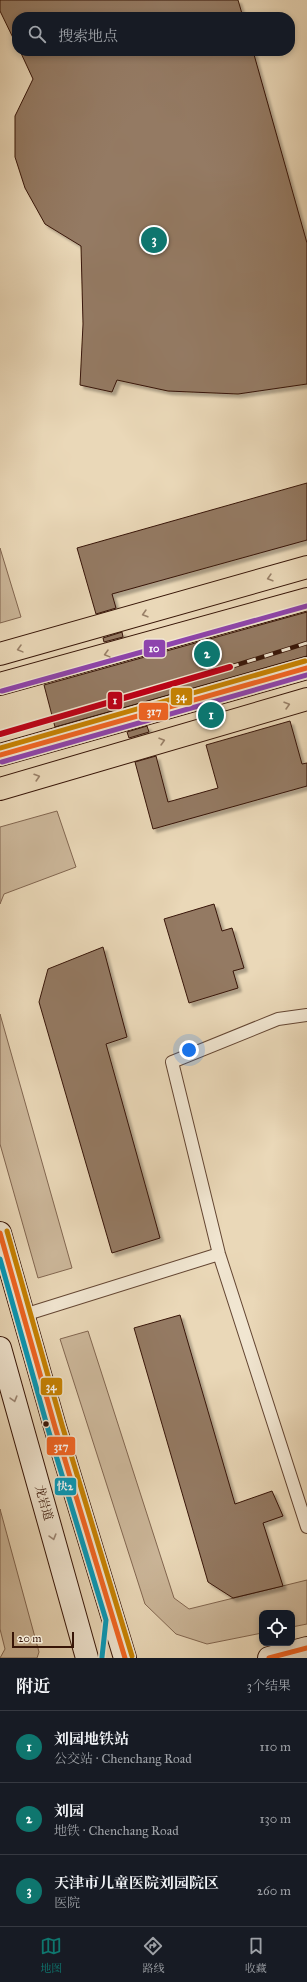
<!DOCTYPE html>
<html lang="zh">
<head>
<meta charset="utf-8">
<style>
  body { margin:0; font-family:"IM FELL Great Primer","Noto Serif SC",serif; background:#20242c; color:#f1f3f6 }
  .controls { position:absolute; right:12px; bottom:12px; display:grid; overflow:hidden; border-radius:8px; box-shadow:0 2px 6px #0003 }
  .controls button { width:36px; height:36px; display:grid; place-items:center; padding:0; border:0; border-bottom:1px solid #363941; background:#171b24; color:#f1f3f6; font:20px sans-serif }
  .scale { position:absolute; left:12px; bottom:10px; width:62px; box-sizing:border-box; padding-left:4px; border:2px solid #371507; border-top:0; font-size:11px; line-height:14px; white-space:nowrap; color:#371507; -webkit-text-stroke:3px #f1e6d1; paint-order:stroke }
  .you { position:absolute; left:189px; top:1050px; width:14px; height:14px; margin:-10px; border:3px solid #fff; border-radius:50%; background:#1a73e8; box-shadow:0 0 0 6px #1a73e833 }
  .badge { display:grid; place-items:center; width:26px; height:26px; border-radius:50%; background:#0f766e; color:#fff; font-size:13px; font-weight:700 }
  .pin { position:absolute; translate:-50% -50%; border:2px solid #fff; box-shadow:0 1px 4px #0006 }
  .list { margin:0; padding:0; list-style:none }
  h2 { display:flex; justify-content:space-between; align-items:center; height:52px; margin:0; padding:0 16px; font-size:17px }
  h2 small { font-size:13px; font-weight:400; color:#9ea1a6 }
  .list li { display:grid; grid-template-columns:26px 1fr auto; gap:12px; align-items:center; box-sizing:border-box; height:72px; padding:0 16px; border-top:1px solid #363941 }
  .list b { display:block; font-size:15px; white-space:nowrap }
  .list p { margin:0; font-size:13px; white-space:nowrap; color:#9ea1a6 }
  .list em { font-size:13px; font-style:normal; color:#9ea1a6 }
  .icon { flex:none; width:22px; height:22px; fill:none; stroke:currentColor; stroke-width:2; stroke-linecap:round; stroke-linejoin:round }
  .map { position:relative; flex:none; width:307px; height:1658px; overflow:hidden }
  .search { position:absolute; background:#171b24; box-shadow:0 2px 6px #0003; left:12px; right:12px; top:12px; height:44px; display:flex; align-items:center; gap:10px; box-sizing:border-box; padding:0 14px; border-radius:16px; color:#9ea1a6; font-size:15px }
  .sheet { height:268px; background:#171b24 }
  nav { display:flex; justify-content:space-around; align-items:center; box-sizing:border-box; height:56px; border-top:1px solid #363941; background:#171b24; font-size:11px; color:#9ea1a6 }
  nav a { display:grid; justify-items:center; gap:2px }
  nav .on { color:#0f766e }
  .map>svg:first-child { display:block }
  .green { fill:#ccb79a; stroke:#826650 }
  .building { fill:#947a63; stroke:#371507; filter:url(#shadow) }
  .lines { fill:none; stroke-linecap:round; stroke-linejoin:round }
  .lane-casing { stroke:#644633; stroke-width:14 }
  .secondary-casing { stroke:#371507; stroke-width:24 }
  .primary-casing { stroke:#371507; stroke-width:24 }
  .lane { stroke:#f1e6d1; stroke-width:12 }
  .secondary { stroke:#f1e6d1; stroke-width:22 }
  .primary { stroke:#ead8b8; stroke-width:22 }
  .rail-casing { stroke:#371507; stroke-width:4.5 }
  .rail { stroke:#f1e6d1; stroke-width:3; stroke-dasharray:9; stroke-linecap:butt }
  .bus-1-casing { stroke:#f1e6d1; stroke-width:8 }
  .bus-2-casing { stroke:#f1e6d1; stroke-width:8 }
  .bus-3-casing { stroke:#f1e6d1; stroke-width:8 }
  .bus-4-casing { stroke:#f1e6d1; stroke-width:8 }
  .bus-1 { stroke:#f26522; stroke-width:5 }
  .bus-2 { stroke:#069aba; stroke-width:5 }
  .bus-3 { stroke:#c78202; stroke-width:5 }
  .bus-4 { stroke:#8e44ad; stroke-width:5 }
  .metro-1-casing { stroke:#f1e6d1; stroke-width:9 }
  .metro-1 { stroke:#bd0016; stroke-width:6 }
  .oneway { stroke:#998068 }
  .oneway2 { stroke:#9d8876 }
  .bus-dot { fill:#371507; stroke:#f1e6d1; stroke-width:1.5 }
  .labels { text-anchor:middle; stroke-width:3; stroke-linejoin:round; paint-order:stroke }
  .street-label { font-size:12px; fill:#371507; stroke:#f1e6d1 }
  .line-badge { stroke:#f1e6d1; stroke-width:1.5 }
  .badge-label { font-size:11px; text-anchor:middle; font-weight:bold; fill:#fff }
</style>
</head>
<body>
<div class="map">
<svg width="307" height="1658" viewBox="0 0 307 1658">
  <defs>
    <filter id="shadow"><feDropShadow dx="3.5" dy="3.5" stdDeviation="1" flood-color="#0004"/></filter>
  </defs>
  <rect width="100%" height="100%" fill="#ead8b8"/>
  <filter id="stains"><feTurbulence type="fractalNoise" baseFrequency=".005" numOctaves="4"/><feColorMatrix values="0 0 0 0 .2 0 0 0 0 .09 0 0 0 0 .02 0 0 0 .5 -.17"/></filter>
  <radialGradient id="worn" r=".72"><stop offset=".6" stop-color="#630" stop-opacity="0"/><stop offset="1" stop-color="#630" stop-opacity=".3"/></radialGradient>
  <path class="green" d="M0,548L21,617L0,623Z
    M57,811L76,867L4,894L0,904V827Z
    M0,1014L72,1268L38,1278L0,1144Z
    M88,1331L174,1598L189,1609L307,1580V1624L292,1627V1613H262V1633L207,1644L176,1634L145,1604L60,1339Z
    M0,1509L39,1652L37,1658H0L5,1649L0,1629Z"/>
  <path class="building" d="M0,0H238L243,17H17V46L0,11Z
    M20,51H253L307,243V384L238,394L168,391L117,380L112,392L80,385L83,324L81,246L45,224L25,188L15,157V116L33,79Z
    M307,483V540L112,594L116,608L96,614L77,548Z
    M307,612V656L55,727L44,685Z
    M122,632L123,637L104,642L103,638Z
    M290,721L302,764L307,763V786L153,829L135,762L156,756L168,802L218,788L206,745Z
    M147,726L149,732L129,738L127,732Z
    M214,904L222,931L232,928L244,968L233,971L238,988L189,1003L164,919Z
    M103,947L127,1037L106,1044L160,1238L112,1253L39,1002L48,969Z
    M180,1315L235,1504L272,1491L283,1516L263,1523L283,1586L233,1598L208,1582L134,1328Z"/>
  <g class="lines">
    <defs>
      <path id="lane" d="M307,1015L278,1019L172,1062L219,1254L307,1527
        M24,1315L219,1254"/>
      <path id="secondary" d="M0,1233L55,1427L125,1658
        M0,1348L87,1658
        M269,1658L307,1648"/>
      <path id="primary" d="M0,654L307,567
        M0,684L307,599
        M0,755L307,668
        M0,789L307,699"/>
    </defs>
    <use href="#lane" class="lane-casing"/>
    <use href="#secondary" class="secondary-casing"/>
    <use href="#primary" class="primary-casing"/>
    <use href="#lane" class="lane"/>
    <use href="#secondary" class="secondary"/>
    <use href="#primary" class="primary"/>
    <defs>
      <path id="rail" d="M230,667L307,643"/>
    </defs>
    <use href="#rail" class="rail-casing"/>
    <use href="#rail" class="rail"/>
    <defs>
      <path id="bus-1" d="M0,755L307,668
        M0,1233L55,1427L125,1658
        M269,1658L307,1648"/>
      <path id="bus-2" d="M0,1259L48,1429L106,1620L102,1657"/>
      <path id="bus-3" d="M0,748L305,661
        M7,1231L62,1425L132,1656"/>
      <path id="bus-4" d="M2,691L307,606
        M2,762L307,675"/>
    </defs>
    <use href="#bus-1" class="bus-1-casing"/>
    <use href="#bus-2" class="bus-2-casing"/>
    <use href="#bus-3" class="bus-3-casing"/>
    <use href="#bus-4" class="bus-4-casing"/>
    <use href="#bus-1" class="bus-1"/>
    <use href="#bus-2" class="bus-2"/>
    <use href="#bus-3" class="bus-3"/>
    <use href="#bus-4" class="bus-4"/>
    <defs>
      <path id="metro-1" d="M0,734L230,667"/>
    </defs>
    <use href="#metro-1" class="metro-1-casing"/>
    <use href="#metro-1" class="metro-1"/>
  </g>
  <defs><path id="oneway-chevron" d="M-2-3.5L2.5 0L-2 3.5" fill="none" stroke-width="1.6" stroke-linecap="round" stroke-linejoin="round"/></defs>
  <g class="oneway">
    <use href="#oneway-chevron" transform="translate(270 578) rotate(164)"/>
    <use href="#oneway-chevron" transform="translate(145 614) rotate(164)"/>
    <use href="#oneway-chevron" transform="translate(20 649) rotate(165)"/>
    <use href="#oneway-chevron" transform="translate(107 654) rotate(165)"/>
    <use href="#oneway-chevron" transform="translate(287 705) rotate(-16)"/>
    <use href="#oneway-chevron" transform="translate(162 741) rotate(-16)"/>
    <use href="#oneway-chevron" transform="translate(37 777) rotate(-17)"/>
  </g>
  <g class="oneway2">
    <use href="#oneway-chevron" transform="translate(14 1399) rotate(74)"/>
    <use href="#oneway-chevron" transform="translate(53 1537) rotate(74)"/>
  </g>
  <circle class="bus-dot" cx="46" cy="1424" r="3.5"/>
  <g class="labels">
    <g class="street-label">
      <text transform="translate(44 1503) rotate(74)" y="4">龙岩道</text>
    </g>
  </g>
  <g class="line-badge">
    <rect x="143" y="639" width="23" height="19" rx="4" fill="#8e44ad"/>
    <rect x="170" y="687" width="23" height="19" rx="4" fill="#c78202"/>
    <rect x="107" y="691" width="16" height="19" rx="4" fill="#bd0016"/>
    <rect x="138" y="702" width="31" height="19" rx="4" fill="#f26522"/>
    <rect x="40" y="1377" width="23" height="19" rx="4" fill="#c78202"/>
    <rect x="46" y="1436" width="30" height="20" rx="4" fill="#f26522"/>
    <rect x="54" y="1477" width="23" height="19" rx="4" fill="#069aba"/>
  </g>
  <g class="badge-label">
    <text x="154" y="652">10</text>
    <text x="181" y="700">34</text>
    <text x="115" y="704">1</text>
    <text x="154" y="715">317</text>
    <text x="51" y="1390">34</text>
    <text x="61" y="1450">317</text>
    <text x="65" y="1490">快2</text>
  </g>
  <rect width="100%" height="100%" filter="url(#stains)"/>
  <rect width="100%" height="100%" fill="url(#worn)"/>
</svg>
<div class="controls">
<button><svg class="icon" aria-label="locate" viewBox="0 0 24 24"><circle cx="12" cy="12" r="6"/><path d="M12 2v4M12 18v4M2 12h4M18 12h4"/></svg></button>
</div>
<div class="scale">20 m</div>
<div class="you"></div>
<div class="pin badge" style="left:211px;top:715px">1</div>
<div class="pin badge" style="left:207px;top:654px">2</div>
<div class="pin badge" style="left:154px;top:240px">3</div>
<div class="search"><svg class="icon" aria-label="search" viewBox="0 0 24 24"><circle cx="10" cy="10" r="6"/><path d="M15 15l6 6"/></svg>搜索地点</div>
</div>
<section class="sheet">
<h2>附近<small>3个结果</small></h2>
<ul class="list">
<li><span class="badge">1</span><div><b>刘园地铁站</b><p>公交站 · Chenchang Road</p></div><em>110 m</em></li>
<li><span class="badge">2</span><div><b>刘园</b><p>地铁 · Chenchang Road</p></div><em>130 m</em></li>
<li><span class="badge">3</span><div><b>天津市儿童医院刘园院区</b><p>医院</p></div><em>260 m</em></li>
</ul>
</section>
<nav>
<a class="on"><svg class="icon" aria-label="map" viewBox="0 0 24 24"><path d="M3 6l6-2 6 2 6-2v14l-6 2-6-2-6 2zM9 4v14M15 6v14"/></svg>地图</a>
<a><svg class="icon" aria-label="directions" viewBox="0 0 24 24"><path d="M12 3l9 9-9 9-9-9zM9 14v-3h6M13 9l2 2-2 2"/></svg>路线</a>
<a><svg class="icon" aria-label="saved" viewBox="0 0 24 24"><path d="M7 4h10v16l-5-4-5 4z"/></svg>收藏</a>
</nav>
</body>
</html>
